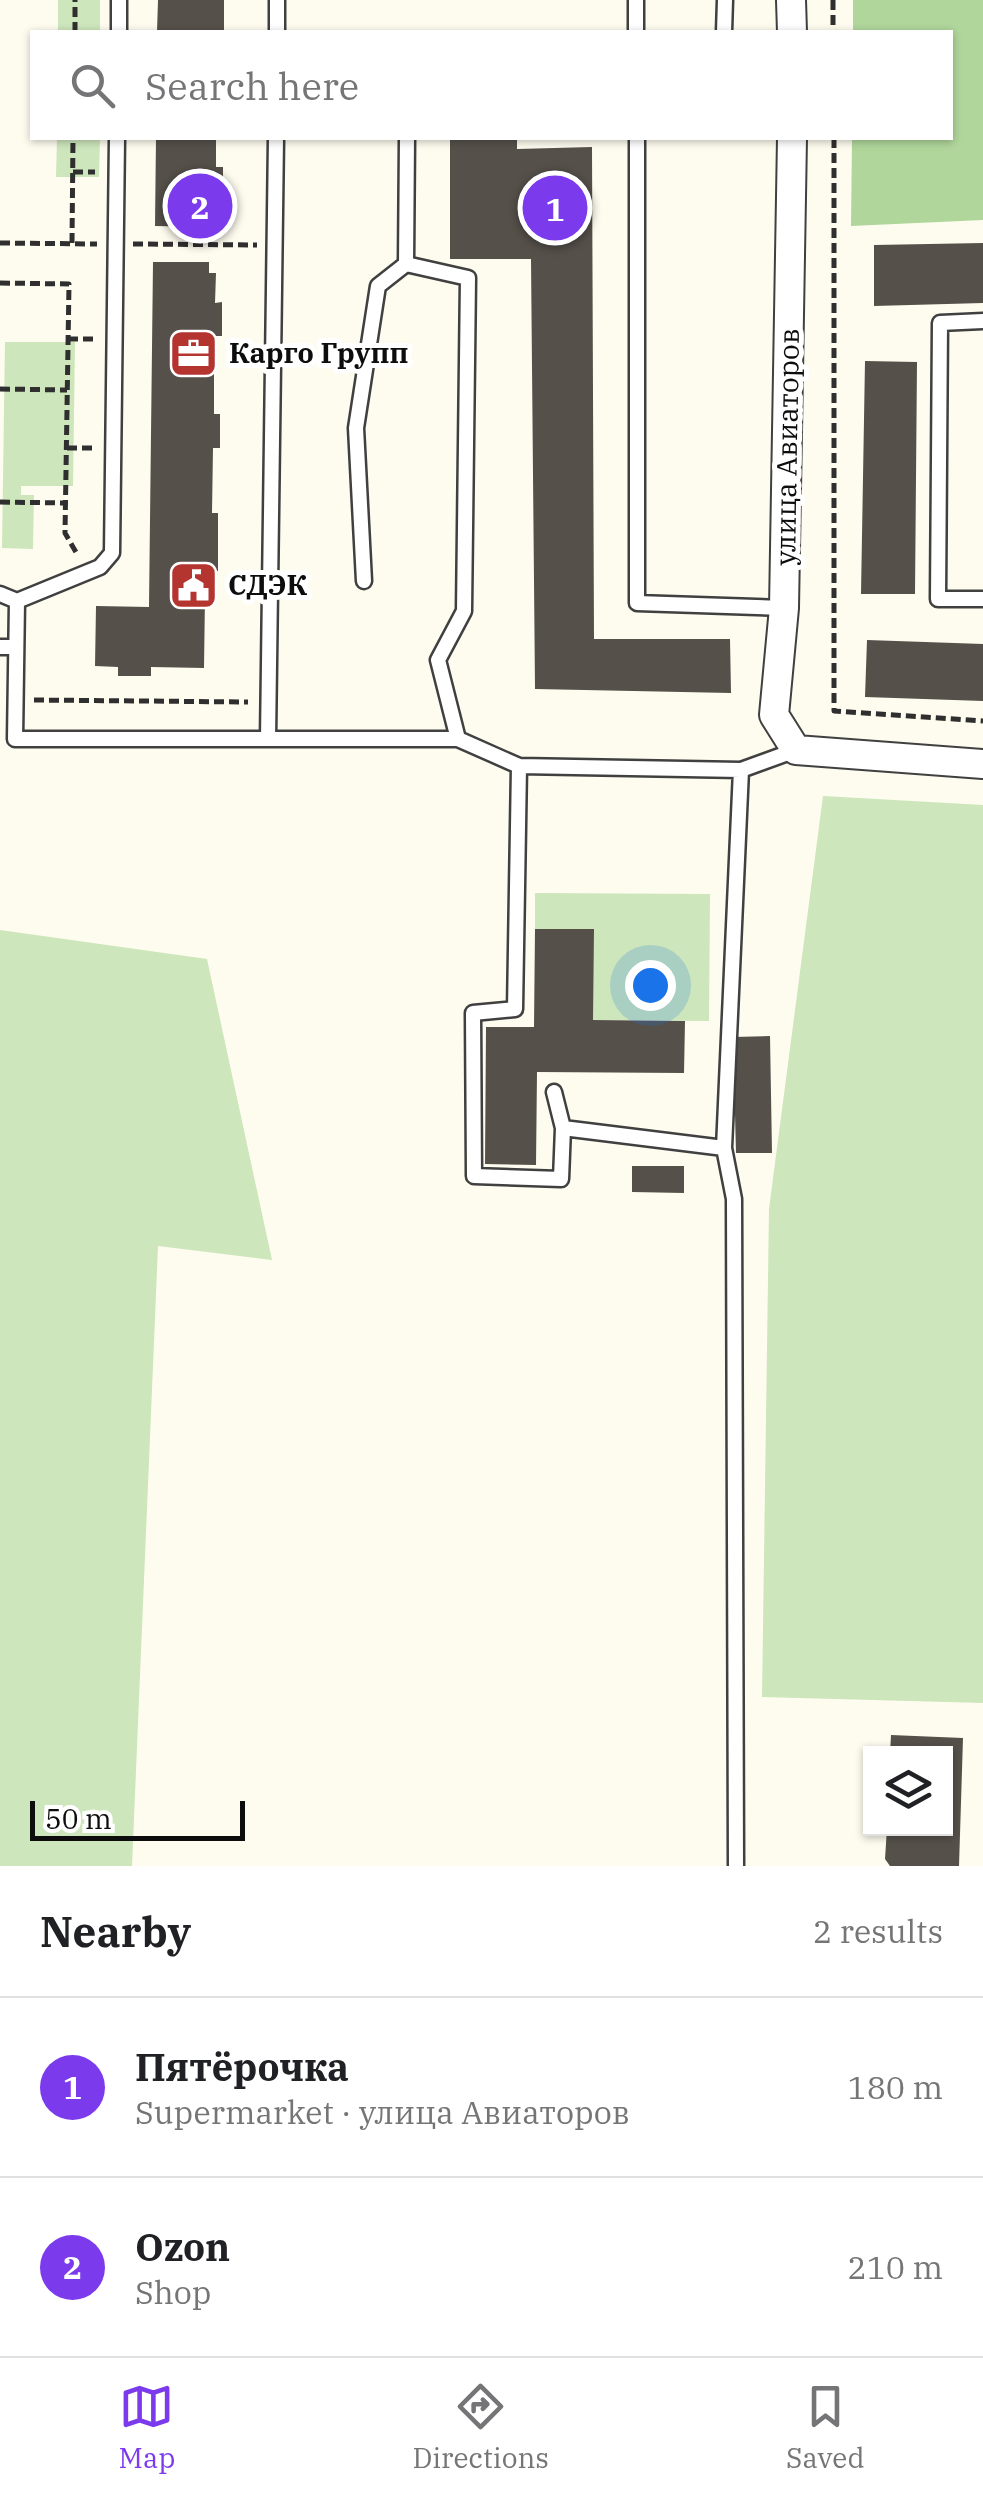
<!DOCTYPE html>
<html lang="en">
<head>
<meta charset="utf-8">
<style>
  body { margin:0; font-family:"IBM Plex Serif",serif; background:#f2f2f2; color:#202124 }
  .controls { position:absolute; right:30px; bottom:30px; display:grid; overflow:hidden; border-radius:0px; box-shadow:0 2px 8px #0004 }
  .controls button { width:90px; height:90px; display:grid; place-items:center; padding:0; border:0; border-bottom:2px solid #e0e0e0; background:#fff; color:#202124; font:50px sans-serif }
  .scale { position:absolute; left:30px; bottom:25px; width:215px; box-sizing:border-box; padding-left:10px; border:5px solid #0d0d0d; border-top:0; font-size:28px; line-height:35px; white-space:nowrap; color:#0d0d0d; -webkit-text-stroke:8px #fff; paint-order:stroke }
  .you { position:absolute; left:650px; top:985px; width:35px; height:35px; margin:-25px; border:8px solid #fff; border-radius:50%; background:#1a73e8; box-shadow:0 0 0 15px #1a73e833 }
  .badge { display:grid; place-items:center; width:65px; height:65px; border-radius:50%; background:#7c3aed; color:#fff; font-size:32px; font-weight:700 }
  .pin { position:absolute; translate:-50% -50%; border:5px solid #fff; box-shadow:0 2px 10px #0006 }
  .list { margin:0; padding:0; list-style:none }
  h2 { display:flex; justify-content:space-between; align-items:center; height:130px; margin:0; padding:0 40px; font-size:42px }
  h2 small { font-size:32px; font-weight:400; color:#757577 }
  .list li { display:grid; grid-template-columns:65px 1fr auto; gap:30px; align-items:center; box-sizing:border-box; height:180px; padding:0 40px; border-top:2px solid #e0e0e0 }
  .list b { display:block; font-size:38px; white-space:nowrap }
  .list p { margin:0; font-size:32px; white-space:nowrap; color:#757577 }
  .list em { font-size:32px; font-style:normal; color:#757577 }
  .icon { flex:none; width:55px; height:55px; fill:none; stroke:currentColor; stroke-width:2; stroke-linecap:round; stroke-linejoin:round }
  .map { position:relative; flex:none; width:983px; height:1866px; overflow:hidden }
  .search { position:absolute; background:#fff; box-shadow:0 2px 8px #0004; left:30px; right:30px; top:30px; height:110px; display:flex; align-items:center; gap:25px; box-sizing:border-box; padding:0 35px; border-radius:0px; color:#757577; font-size:38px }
  .sheet { height:490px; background:#fff }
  nav { display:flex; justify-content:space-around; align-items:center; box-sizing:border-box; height:140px; border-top:2px solid #e0e0e0; background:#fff; font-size:28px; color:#757577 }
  nav a { display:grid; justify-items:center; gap:5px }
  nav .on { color:#7c3aed }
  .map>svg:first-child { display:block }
  .green { fill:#cde6bb }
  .forest { fill:#b0d69b }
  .building { fill:#55504a }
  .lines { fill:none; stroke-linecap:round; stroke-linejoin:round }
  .service-casing { stroke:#404040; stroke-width:19 }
  .minor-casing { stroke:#404040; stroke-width:32 }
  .path { stroke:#2f2f2f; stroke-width:5; stroke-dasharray:10 5; stroke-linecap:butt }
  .service { stroke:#fff; stroke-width:14 }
  .minor { stroke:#fff; stroke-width:28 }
  .labels { text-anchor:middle; stroke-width:10; stroke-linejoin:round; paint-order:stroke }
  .poi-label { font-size:28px; font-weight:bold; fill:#0d0d0d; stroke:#fff; text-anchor:start }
  .street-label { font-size:28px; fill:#0d0d0d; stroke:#fff }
</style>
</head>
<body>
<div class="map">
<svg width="983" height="1866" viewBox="0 0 983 1866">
  <rect width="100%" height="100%" fill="#fefcef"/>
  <path class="green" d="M58,0H100V32H58Z
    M57,138H100L99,177H56Z
    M5,342H75L73,486H21V495H34L33,549L2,548Z
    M823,796L983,805V1703L762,1697L769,1209Z
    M535,893L710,894L709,1021L593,1020V929H535Z
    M0,930L207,959L272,1260L158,1246L132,1866H0Z"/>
  <path class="forest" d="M853,0H983V220L851,226L852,138H950V32H853Z"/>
  <path class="building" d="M158,0H224V32H157Z
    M156,138H216V167H223V201H215V211H208V227L155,226Z
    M450,138H517V149L592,147L594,639H730L731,693L535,689L531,259H450Z
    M983,243V303L874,306V245Z
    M153,262H209V273H216L215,303L222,302V336H215L214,353V414H220V448H213L212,513H218V571L212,570L211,596H205L204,668L151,667V676H118V667L95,666L96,606L149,607Z
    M865,361L917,362L915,594H861Z
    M867,640L983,644V701L865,697Z
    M535,929H594L593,1020L685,1021L684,1073L537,1072L536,1165L485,1164L486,1027H534Z
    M770,1036L772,1153H736L733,1037Z
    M632,1166H684V1193L632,1192Z
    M891,1735L963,1738L959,1866H890L885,1859L887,1828H946V1754H890Z"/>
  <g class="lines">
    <defs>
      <path id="service" d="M636,0V32
        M119,32V0
        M277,32V0
        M724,32L725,0
        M637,138V603L784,608
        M406,264L407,138
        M983,321L940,323L938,599H983
        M364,581L356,428L378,286L406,264L468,278L464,611L438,660L458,739L519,766L741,770L796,750
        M0,594L17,601L15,739H458
        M17,601L100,567L112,553L117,138
        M0,647H16
        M268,739L276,138
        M519,766L515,1009L473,1013L474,1176L561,1179L563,1128L554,1092
        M563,1128L724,1148L741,770
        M724,1148L734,1199L736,1866"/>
      <path id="minor" d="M791,0L792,32
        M792,138L784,608L774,715L796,750L983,764"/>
    </defs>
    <use href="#service" class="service-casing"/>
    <use href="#minor" class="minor-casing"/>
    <path class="path" d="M833,0V32
      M75,32V0
      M834,138V711L983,721
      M73,172H95
      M0,243L97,244
      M72,243L73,138
      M133,244L257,245
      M0,283L69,284L65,533L77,554
      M68,339H95
      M0,389L67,390
      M67,448H94
      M0,502L66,503
      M34,700L248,702"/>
    <use href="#service" class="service"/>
    <use href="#minor" class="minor"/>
  </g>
  <defs>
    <symbol id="office-square" viewBox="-11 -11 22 22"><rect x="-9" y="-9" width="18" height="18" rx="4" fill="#b4352f" stroke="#fff"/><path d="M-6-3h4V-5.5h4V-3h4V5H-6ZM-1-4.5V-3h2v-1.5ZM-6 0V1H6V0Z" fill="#fff"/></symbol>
    <symbol id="civic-square" viewBox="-11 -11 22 22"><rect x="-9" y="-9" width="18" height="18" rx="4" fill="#b4352f" stroke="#fff"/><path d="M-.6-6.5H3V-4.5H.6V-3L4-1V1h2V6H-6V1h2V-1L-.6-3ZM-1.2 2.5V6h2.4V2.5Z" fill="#fff"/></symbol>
  </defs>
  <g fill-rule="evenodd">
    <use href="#office-square" x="166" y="326" width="55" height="55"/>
    <use href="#civic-square" x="166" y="558" width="55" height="55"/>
  </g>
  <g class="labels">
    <g class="poi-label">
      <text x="229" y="363">Карго Групп</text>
      <text x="228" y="595">СДЭК</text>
    </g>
    <g class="street-label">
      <text transform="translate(787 447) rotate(-89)" y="10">улица Авиаторов</text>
    </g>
  </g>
</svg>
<div class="controls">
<button><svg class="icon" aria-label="layers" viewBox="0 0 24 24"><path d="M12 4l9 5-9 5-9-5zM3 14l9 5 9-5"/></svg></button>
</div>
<div class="scale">50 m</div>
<div class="you"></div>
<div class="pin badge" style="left:555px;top:208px">1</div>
<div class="pin badge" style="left:200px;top:206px">2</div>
<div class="search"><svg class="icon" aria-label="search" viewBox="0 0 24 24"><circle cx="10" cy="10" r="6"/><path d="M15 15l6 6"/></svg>Search here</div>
</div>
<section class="sheet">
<h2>Nearby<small>2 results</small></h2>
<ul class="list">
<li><span class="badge">1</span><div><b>Пятёрочка</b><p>Supermarket · улица Авиаторов</p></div><em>180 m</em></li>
<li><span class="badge">2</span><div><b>Ozon</b><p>Shop</p></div><em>210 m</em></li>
</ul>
</section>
<nav>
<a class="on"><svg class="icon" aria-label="map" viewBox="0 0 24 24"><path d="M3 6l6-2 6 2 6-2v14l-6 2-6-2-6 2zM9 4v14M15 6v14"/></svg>Map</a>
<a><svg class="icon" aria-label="directions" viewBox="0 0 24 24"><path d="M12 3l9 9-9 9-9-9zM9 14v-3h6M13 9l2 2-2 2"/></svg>Directions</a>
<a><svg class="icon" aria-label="saved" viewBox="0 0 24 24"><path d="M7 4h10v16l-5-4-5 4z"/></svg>Saved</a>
</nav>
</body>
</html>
